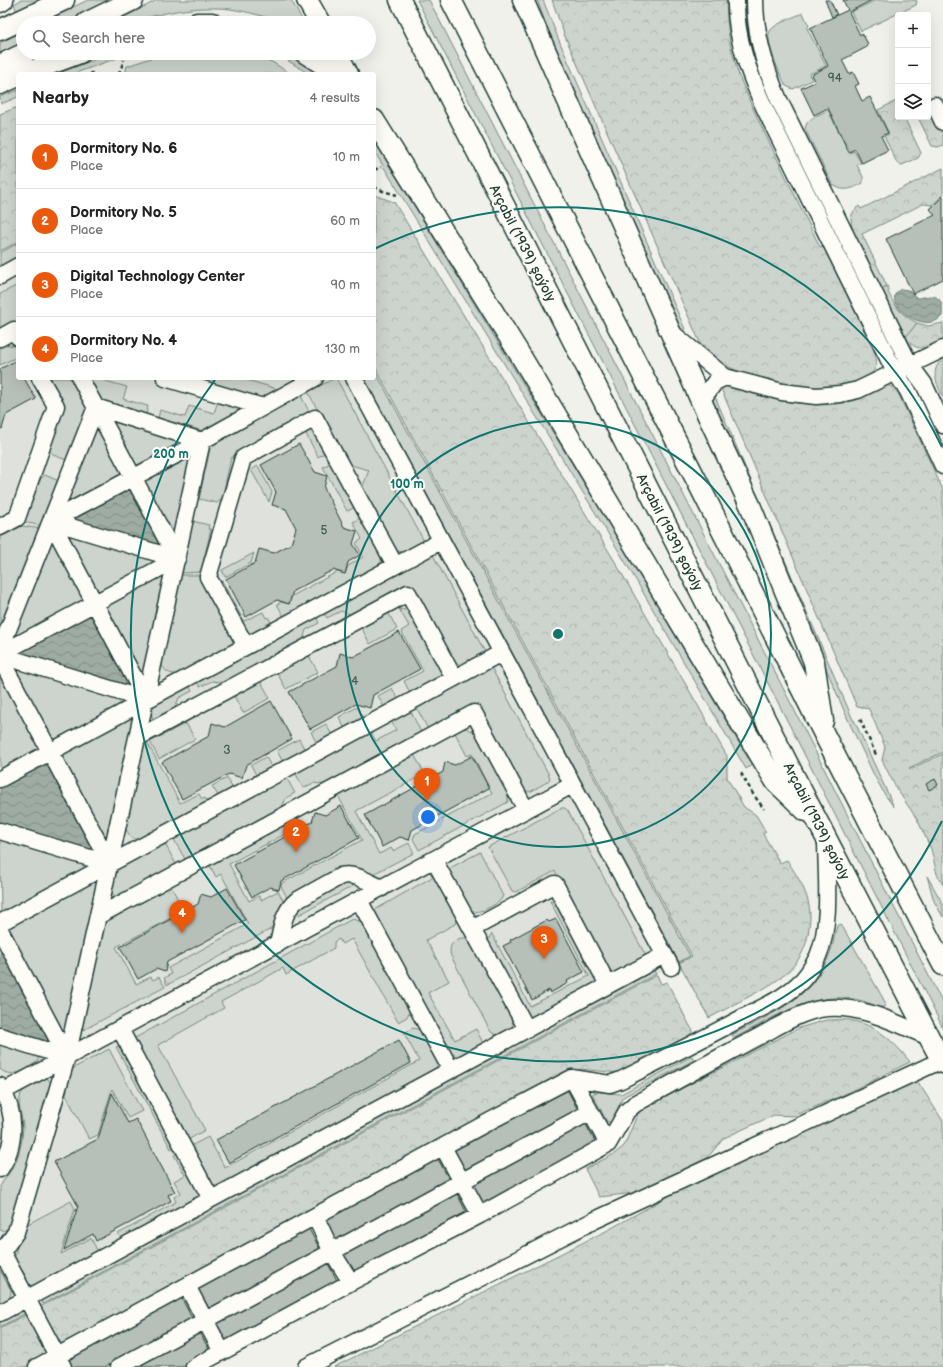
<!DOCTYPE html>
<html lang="en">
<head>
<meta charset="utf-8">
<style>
  body { margin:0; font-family:"Balsamiq Sans",sans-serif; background:#f2f2f2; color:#222 }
  .controls { position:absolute; right:12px; top:12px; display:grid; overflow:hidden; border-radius:4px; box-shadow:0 4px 16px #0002 }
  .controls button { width:36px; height:36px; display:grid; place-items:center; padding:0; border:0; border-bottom:1px solid #e0e0e0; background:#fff; color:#222; font:20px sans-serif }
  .you { position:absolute; left:428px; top:817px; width:14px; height:14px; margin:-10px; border:3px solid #fff; border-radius:50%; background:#1a73e8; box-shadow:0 0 0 6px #1a73e833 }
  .badge { display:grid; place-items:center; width:26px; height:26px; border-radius:50%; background:#ea580c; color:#fff; font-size:13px; font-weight:700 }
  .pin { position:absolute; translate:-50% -33px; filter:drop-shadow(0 1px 2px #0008) }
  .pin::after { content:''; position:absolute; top:21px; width:14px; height:12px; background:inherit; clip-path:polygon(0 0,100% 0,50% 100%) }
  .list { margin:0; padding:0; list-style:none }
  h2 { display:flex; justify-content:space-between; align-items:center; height:52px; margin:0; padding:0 16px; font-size:17px }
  h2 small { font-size:13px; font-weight:400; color:#767676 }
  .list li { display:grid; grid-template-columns:26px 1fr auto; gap:12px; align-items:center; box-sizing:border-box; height:64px; padding:0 16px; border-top:1px solid #e0e0e0 }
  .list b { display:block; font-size:15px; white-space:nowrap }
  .list p { margin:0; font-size:13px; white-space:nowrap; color:#767676 }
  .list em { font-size:13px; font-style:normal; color:#767676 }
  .icon { flex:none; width:22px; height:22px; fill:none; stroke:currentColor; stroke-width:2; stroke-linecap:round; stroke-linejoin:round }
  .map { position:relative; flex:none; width:943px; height:1367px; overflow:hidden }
  .search { position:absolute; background:#fff; box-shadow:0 4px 16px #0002; left:16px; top:16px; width:360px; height:44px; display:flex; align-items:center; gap:10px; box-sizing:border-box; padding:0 14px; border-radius:22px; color:#767676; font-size:15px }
  .panel { position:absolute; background:#fff; box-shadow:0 4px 16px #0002; left:16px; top:72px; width:360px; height:308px; border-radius:4px }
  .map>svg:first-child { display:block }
  .built { fill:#dfe2dc }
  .green { fill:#cdd3cd; stroke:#768880 }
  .forest { fill:url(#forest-crowns); stroke:#768880 }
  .water { fill:url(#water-waves); stroke:#6c8077 }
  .building { fill:#b6bfb8; stroke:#1f3d34 }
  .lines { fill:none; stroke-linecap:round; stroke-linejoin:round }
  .minor-casing { stroke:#1f3d34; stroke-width:19 }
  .major-casing { stroke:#1f3d34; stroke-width:23 }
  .path { stroke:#1f3d34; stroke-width:2.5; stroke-dasharray:4 3; stroke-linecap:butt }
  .minor { stroke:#fdfcf7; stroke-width:16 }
  .major { stroke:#fdfcf7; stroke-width:20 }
  .ring { fill:none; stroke:#0f766e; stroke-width:2 }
  .labels { text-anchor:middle; stroke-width:4; stroke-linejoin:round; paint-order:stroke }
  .number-label { font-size:12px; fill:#455e55 }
  .street-label { font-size:14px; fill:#1f3d34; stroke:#fdfcf7 }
  .centre { fill:#0f766e; stroke:#fdfcf7; stroke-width:2 }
  .ring-label { font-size:12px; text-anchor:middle; font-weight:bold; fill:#0f766e; stroke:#fdfcf7; stroke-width:4; stroke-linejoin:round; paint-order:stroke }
</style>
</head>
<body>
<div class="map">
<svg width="943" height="1367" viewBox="0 0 943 1367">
  <defs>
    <pattern id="forest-crowns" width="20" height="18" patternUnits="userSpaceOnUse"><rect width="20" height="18" fill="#cdd3cd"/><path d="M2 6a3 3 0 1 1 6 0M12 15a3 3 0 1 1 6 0" fill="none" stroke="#b0b6b1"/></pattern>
    <pattern id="water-waves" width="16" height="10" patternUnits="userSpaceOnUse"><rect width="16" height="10" fill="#9faca4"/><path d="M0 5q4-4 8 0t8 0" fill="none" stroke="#818d86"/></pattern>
  </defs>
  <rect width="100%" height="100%" fill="#f0f1eb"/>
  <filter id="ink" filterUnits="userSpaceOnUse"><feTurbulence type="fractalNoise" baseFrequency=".025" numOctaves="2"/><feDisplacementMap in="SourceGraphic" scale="8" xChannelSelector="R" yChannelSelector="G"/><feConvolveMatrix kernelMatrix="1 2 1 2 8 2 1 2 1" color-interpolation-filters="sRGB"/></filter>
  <g filter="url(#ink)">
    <path class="built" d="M18,243V378H374V367L691,956L0,1328V252Z"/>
    <path class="green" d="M21,0H42L17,12L14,4Z
      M88,0H116L67,23H40Z
      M157,0H291L304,23C297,23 290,24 283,23C278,23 273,19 269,18C256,14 243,11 230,9C195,5 161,13 128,23H123L121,19Z
      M417,0H429L801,723L943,1004V1028L791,728Z
      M537,0H543L558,38L691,343L680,332L553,43Z
      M876,0H914L917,1L916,5L861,31L851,12Z
      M803,13L809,26L807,28L826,66L809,74L812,80L793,89L786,86C781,77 764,40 770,31C774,24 796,16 803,13Z
      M23,31V43L0,54V43Z
      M112,53H131L73,74H56Z
      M172,53H243L272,62L291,74H125L127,66L157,56Z
      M272,53H286L318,74H309L287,60Z
      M18,90V97L1,104L0,97Z
      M828,110L849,153L854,151L861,163L857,165L863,177V183C852,189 843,193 832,184L805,129C806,118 819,115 828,110Z
      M374,140L628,555L752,765L746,769L623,558L374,151Z
      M18,243V258L0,267V253Z
      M18,285V321L0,331V294Z
      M887,286L889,290L888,292C896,308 900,314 917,323L906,337L881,289Z
      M5,344L18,347V363L15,358L0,365V346Z
      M943,359V397C937,384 929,370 943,359Z
      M374,369L690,956L679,962L364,378H374Z
      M48,378H73L89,409L69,461C62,458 51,456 48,448L64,407Z
      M88,378H103L102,380L127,387L123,399L148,406L146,415L100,401Z
      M213,378H240L281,390L262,400L211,385Z
      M335,378H336L424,541L404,552L396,551L361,491L369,470L347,464L308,392Z
      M714,394L853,720H854L894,807L885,795L874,775L849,722L711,400Z
      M301,396L311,415L231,458L222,499L217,503L199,499L211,444Z
      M218,401L245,409L203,431L158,418L160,410L185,417L189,406L214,413Z
      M109,419L186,442L135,468Z
      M96,425L123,475L65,506Z
      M310,431L314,432L326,452L318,457L305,432Z
      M193,454L174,541L142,481Z
      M332,462L356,507L347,511L323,467Z
      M258,466L272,492L269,502L251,470Z
      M45,475L61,482L43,526L23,522L41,478Z
      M361,518L381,556V562L378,566L284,617L277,604L281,602L289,604L292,596L337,572L345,574L348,566L363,557L356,543L362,539L353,522Z
      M192,521L209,525L208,529H211L201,572L181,573Z
      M22,526L42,529L4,620L0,621V537Z
      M65,532L160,562L98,594Z
      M52,538L86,601L12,639Z
      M254,553L251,563L225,577L222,570Z
      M432,553L486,654L463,665L455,663L451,659L411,584L353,615L341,611L327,618L323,612Z
      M167,573L143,680L104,606Z
      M180,575H201L233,641L231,646L180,674C170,675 164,672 161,663Z
      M222,581L244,621L263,612L266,618L268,617L272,624C263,629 254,636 244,631L218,584Z
      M399,609L407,610L411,614L442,670C443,682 420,690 411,695L404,681L423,671L401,631L409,626Z
      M388,612L397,629L370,644L361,627Z
      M316,616L319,623L306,630L302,643L226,683L212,681L200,687L196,680Z
      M309,656L318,672L286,689L277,673Z
      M13,667L129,702L53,743Z
      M491,667L549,775L550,779L547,782L530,792L523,789L477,704L429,731L416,707Z
      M0,673L40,749L0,771Z
      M261,682L270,698L243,713L234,696Z
      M188,684L192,691L179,698L174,710L156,720L153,719L151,713L155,703Z
      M392,688L399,701L385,709L378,696Z
      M357,707L364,720L346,731L339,717Z
      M410,710L422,734L327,785L314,783L303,788L295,772L371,732L376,741L396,730L391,721Z
      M136,715L107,846L59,755Z
      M186,723L195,739L159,759L150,742Z
      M326,724L333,737L318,746L311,732Z
      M461,728C469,728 473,731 478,737L508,792V802L419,850L413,839L415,834L492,793L472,754L467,756L454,731Z
      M299,739L306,752L284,764L277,751Z
      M148,744L180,803L199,794L202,799L205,798L209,805L142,840C132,840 129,836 125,827L142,747Z
      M413,753L425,774L356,811L379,854L391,848L393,851L409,843L414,853L373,874L347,866L287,898L281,886L282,883L362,840L337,794Z
      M266,757L273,770L258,779L251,765Z
      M286,777L295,793L286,798L281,810L186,861L173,838Z
      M227,778L234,791L220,799L212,786Z
      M561,808H565L568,811L647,958L616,974L608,970L555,871L516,892L512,891L488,847Z
      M283,825L287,833L229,864L249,901L259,896L261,900L278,891L283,900L271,929L167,985L164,978L171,974L168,968L248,924L221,874L216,877L209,864Z
      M0,840L92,867L1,915Z
      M164,842L177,866L117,897L112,894L110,891L117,868Z
      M480,852L503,896C500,904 484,911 475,912L470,909L448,869Z
      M434,876L457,917L455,924L426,940L449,981L428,993L455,1040L476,1029L484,1045L460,1057L452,1054L373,911Z
      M927,876L943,904V917L934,901Z
      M100,879L65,1037L7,927Z
      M346,883H353L355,885L291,919L296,910Z
      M171,886L184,911L116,947L136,984L151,977L153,980L159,977L165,987L83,1030L82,1028L104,923Z
      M550,901L557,903L596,980V984L531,1018L527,1016L488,941L490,936L492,934L530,1006L589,976Z
      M352,919L363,922L410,1010L407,1017L398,1022L352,939L342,944L339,939L334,942V948L286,975L283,968L221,1002L224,1008L158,1045L205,1130L188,1140L135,1043V1038Z
      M841,924L885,1002V1006C880,1009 876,1006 871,1004C859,999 845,997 832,998C796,1001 766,1022 734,1038L732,1035C771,1014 814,998 830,953C834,944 834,935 837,926Z
      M461,938H466L471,941L512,1017C515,1028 510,1031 501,1036L492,1033L489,1029L451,956C448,947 452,941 461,938Z
      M654,971L656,974L43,1304L41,1300Z
      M413,1028L421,1030L438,1062L436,1070L218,1187L213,1186L191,1146L208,1137L225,1168L419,1061L404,1033Z
      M0,1042L38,1054V1061C27,1069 12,1080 0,1069Z
      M119,1046L123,1049L176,1146L171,1149L116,1047Z
      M109,1049L142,1111L128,1118L112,1089L98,1135L89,1139L64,1091L72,1069Z
      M692,1056L694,1060L623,1097L611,1122H607L593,1095V1093L599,1092L621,1094Z
      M47,1078L53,1085L11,1227L3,1231L0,1230V1186L14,1166L19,1153L22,1140L23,1126L19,1104L21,1093L25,1090Z
      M180,1152L200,1194L199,1198L122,1241L118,1234L176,1202L174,1197L181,1193L174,1181L185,1175L174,1155Z
      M71,1201L75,1209L61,1254L91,1238L99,1254L37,1287C31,1286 28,1285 25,1279L27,1278L22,1270L21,1271L14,1259L22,1229L24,1226Z
      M0,1270L11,1290C11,1299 7,1303 0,1307Z
      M24,1310L26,1313L0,1327V1322Z"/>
    <path class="forest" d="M552,0H726L727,20L730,44L739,76L754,111L820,247L823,246L872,346C874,352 878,360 876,366C873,375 865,378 857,381C829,392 796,388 767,381C745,375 724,366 705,354L564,34Z
      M896,101L898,106V117H904L921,153L918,158L902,165L897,163L884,136L889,134L878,110Z
      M18,107V242L0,251V114Z
      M930,108L943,133V145L938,147L932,146L918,117H928V109Z
      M943,168V195L932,205L923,204L862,234L887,286L881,289L853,231C850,221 850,212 859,206L861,209Z
      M374,195L394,202L614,560L727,756V778L744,807L756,815L766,832L763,834L780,863L787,860C793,870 801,881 805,892C810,904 811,916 809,928C805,965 782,979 752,995C738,1003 723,1010 709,1018L679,963L692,956L374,365Z
      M917,323L928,326L943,323V340C929,347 916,355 906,337Z
      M888,385L895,389L898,393L943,490V752L909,768L910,769L943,754V885L937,874L931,849L917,819L896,788L882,760L885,747L869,709L857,707L722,391V388C733,383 760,396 773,399C798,404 828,408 853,401C863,398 874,392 884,386Z
      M657,975L661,984L667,982L691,1028L693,1030L690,1035L619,1073L580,1069L60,1348L38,1308Z
      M826,1020C834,1020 842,1019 849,1020C875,1024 894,1041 910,1062L841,1096L793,1116L774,1115L724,1138L707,1158L635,1193L599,1197L585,1169L614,1154L624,1146L638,1113L646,1107L799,1028Z
      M916,1079L943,1121V1367H334L608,1230L719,1168Z
      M27,1314L48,1355L25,1367H0V1328Z"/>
    <path class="water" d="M901,289L908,290L917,298C922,298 926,296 931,296C942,296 943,307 942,316C925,337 877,301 901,289Z
      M129,487L161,547L69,519Z
      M92,612L131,686L17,652Z
      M47,762L94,852L0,824V786Z
      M0,944L52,1042L0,1027Z"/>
    <path class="building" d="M825,0H830L837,15L832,17Z
      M843,0H872L849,12L860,35L862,33L868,44L866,45L867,47L842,60L849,74L853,72L859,84L855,86L862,101L870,97L888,133L881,136L888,150L862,163L855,149L849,152L828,108L814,115L801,88L815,82L811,75L828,66L810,28L848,10Z
      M943,196V279L913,294L886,239L935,215L930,209Z
      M15,361L18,366V378H24L36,399L6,415L2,429L0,428V369Z
      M299,444L315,472L327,476L324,488L344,527L357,531L353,544L360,555L348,562L345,574L333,570L293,591L289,604L277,600L246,617L226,579L255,563L259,549L274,553L291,544L296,528L286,509L272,505L276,492L261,465Z
      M399,632L420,669L373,695L370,708L356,704L310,729L289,692L337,666L340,653L353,657Z
      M271,701L292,739L246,765L242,778L229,774L182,799L162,762L209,736L212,723L225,727Z
      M472,756L489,788L412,830L409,840L400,837L382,847L365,815L443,772L445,762L455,765Z
      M935,779L938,785L929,790L926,784Z
      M341,806L359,838L281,881L279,890L270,887L252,897L234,865L312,822L315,812L325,815Z
      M227,888L245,920L167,962L165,972L156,969L138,979L120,947L198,904L201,894L211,897Z
      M556,919L584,972L567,981L568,983L550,993L549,990L532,1000L503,946L511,942L510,940L547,920L549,922Z
      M399,1040L411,1063L229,1163L216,1140Z
      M567,1089L579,1112L464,1174L452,1152Z
      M112,1093L128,1123L136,1119L175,1192L168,1195L171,1201L96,1241L93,1234L64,1250L78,1206L54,1162L98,1139Z
      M585,1123L597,1145L482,1207L470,1185Z
      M438,1159L450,1181L335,1243L323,1221Z
      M456,1192L468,1215L353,1276L341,1254Z
      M309,1229L321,1251L208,1312L195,1290Z
      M327,1262L339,1284L226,1345L213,1323Z
      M181,1297L193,1320L105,1367H71L67,1359Z
      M199,1331L211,1353L185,1367H132Z"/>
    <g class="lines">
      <defs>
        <path id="minor" d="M736,0C735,38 749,73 764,107L895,372L908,391L943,466
          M755,0C755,36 765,68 779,100L896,337L910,365L924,384L943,425
          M935,105L943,122
          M0,276L18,266
          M671,332L725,377L782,392L816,396L840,394L858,390L943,349
          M0,338L14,330L18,337
          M80,378L177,559
          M165,378L263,407
          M354,378L671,967
          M701,401L715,382L725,377
          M51,521L191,447L315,378
          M51,521L146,700
          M51,521L177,559
          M0,527L17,518L56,406L40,378
          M246,646L208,577L243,458L315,418L395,565
          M0,650L96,407L202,441L67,1057L16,1232L2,1252H0
          M0,654L177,559
          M0,655L146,700
          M0,658L110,864
          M137,738L408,593L454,678
          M0,779L441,541
          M0,831L110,864
          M826,838C826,873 832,924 818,956C813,966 806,978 797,985C781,1000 759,1009 740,1019C701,1040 661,1060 621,1080L610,1084L572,1078L608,1144L627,1111L635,1104C676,1081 717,1058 758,1037C779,1026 803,1010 827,1008C863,1005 897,1024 929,1037
          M434,860L527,1029
          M359,900L451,1070
          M98,916L474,713L526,810
          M0,923L501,653
          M472,929L555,884L608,985
          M0,930L67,1057
          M278,944C282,928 283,912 296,901L341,876C355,872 369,883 382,888
          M120,1029L211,1199
          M0,1036L67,1057
          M0,1086C16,1111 17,1144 0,1169
          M4,1091L572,785
          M443,1147L480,1215
          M315,1216L332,1252L351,1282
          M0,1248L63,1367
          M187,1286L222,1352
          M0,1313L664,955
          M37,1367L492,1120L572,1078
          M119,1367L590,1112
          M194,1367L351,1282L480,1215L608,1144
          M306,1367L593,1221L942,1060"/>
        <path id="major" d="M307,0L320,23
          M400,0L791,770L929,1037L943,1063
          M451,0L702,491L826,738L943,965
          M523,0L701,401L750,505L814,662L823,721
          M0,2L3,0
          M86,23L133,0
          M197,23H212
          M0,30L64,0
          M305,53L324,65L332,74
          M337,53L348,74
          M0,65L25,53
          M24,74L80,53
          M0,84L18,76
          M374,120L519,353L776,782L806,811"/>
      </defs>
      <use href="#minor" class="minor-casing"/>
      <use href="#major" class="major-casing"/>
      <path class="path" d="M91,72L92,74
        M119,74L124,60
        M374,170L381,167
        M374,187L383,191L397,195
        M860,719L877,757
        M741,773L753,794L764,809"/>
      <use href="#minor" class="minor"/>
      <use href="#major" class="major"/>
    </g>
  </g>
  <g class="ring">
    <circle cx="558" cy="634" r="213"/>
    <path d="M942 821A427 427 0 1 1 215 380M374 249A427 427 0 0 1 942 447"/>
  </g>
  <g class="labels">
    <g class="number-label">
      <text x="835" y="82">94</text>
      <text x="324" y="534">5</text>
      <text x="355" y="685">4</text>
      <text x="227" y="754">3</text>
    </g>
    <g class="street-label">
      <text transform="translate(523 243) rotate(63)" y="5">Arçabil (1939) şaýoly</text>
      <text transform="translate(670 532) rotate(63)" y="5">Arçabil (1939) şaýoly</text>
      <text transform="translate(817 821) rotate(63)" y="5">Arçabil (1939) şaýoly</text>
    </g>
  </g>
  <circle cx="558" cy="634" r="6" class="centre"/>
  <g class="ring-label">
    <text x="171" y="458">200 m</text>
    <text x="407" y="488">100 m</text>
  </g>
</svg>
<div class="controls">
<button>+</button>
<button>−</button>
<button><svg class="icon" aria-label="layers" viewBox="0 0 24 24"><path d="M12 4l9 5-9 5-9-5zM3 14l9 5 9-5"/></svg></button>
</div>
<div class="you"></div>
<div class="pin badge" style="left:427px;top:801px">1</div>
<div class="pin badge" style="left:296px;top:852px">2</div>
<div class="pin badge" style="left:544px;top:959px">3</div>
<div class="pin badge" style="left:182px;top:933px">4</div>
<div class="search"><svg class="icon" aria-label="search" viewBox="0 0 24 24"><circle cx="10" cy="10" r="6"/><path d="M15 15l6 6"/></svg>Search here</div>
<section class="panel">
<h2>Nearby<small>4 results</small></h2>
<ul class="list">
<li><span class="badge">1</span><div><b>Dormitory No. 6</b><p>Place</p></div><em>10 m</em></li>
<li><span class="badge">2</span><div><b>Dormitory No. 5</b><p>Place</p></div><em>60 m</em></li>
<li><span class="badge">3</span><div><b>Digital Technology Center</b><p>Place</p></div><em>90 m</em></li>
<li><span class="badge">4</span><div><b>Dormitory No. 4</b><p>Place</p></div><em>130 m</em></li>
</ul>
</section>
</div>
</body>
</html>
